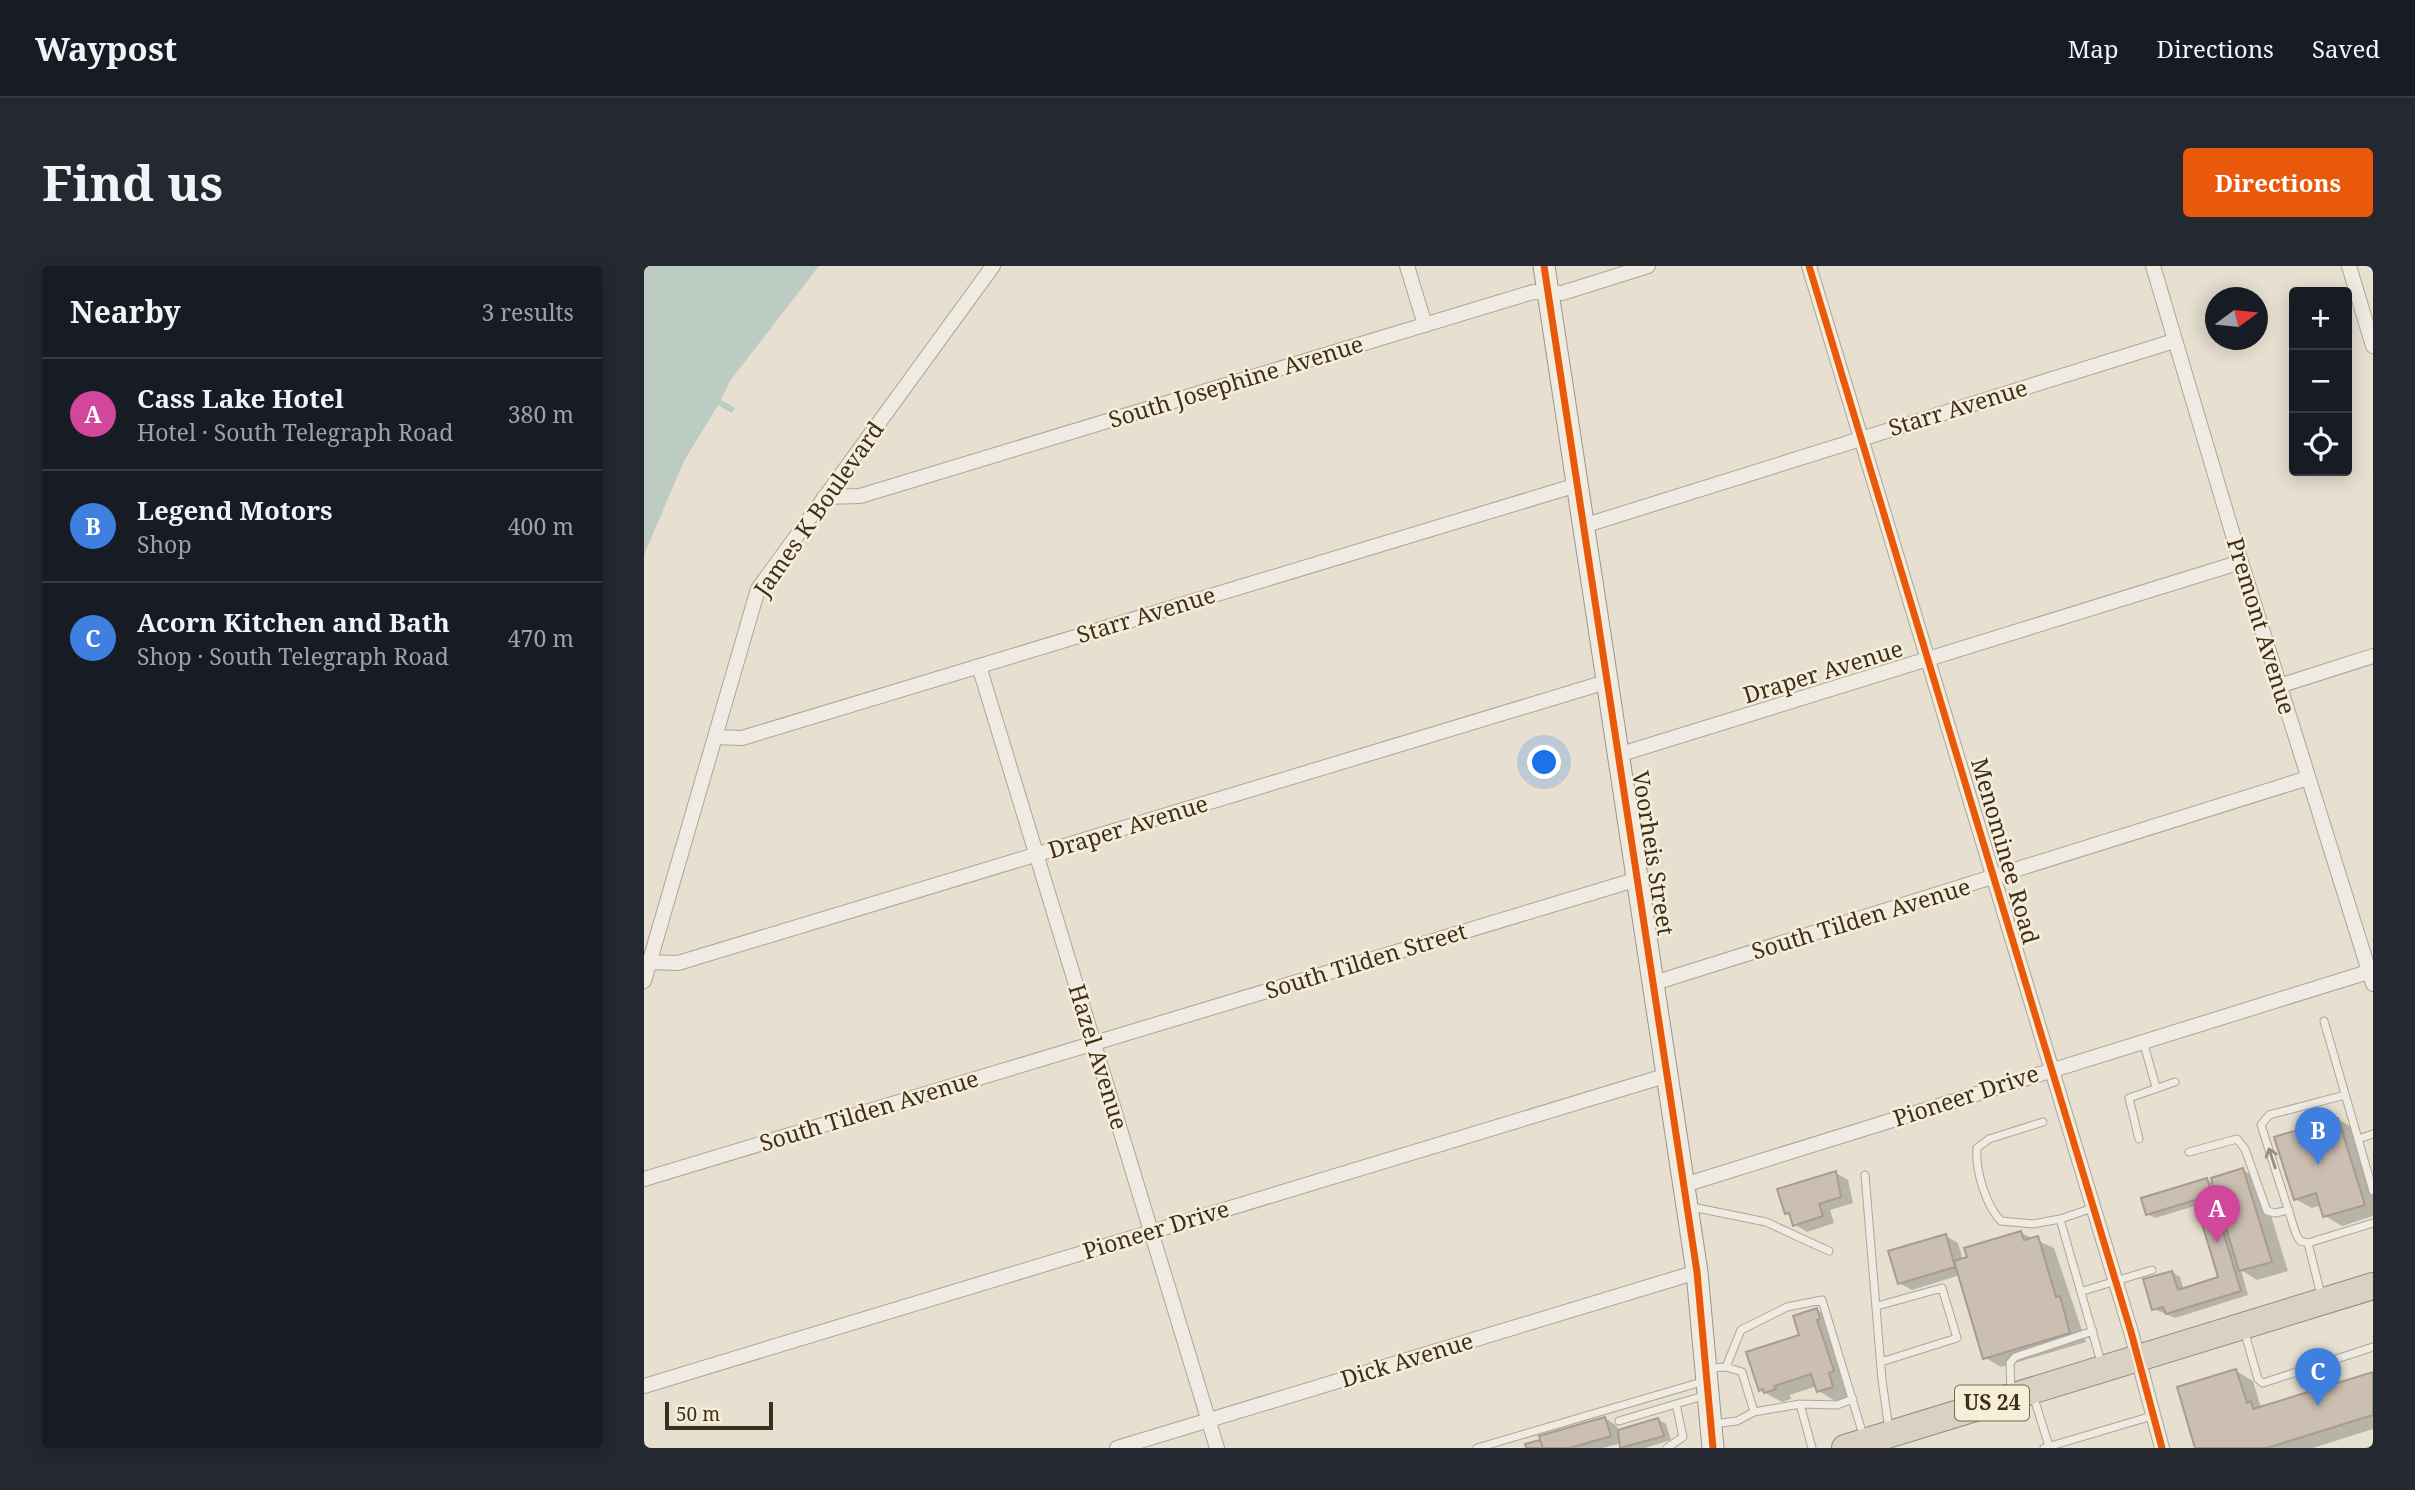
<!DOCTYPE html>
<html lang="en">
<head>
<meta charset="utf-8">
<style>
  body { margin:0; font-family:"Noto Serif",serif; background:#242831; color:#f1f3f6 }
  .controls { position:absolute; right:21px; top:21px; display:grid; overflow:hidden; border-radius:7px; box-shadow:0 4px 18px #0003 }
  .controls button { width:63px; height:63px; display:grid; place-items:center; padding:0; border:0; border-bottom:2px solid #363941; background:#171b24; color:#f1f3f6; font:35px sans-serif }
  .compass { position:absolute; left:1561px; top:21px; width:63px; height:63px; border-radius:50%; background:#171b24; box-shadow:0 4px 18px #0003; rotate:75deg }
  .scale { position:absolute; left:21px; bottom:18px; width:108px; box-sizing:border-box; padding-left:7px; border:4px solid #3d2e20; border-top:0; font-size:19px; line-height:24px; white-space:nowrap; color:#3d2e20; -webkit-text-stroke:5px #f7eed8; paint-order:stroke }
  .you { position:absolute; left:901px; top:497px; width:24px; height:24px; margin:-18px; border:5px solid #fff; border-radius:50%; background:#1a73e8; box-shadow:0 0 0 10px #1a73e833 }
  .badge { display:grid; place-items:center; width:46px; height:46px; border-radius:50%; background:#ea580c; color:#fff; font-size:23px; font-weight:700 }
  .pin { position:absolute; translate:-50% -58px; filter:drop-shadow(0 2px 4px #0008) }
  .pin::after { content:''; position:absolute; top:37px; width:24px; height:21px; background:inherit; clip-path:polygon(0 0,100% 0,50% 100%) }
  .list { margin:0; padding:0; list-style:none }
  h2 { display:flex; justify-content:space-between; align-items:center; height:91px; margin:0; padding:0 28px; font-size:30px }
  h2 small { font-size:23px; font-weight:400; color:#9ea1a6 }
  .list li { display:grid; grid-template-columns:46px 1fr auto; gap:21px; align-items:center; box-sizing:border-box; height:112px; padding:0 28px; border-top:2px solid #363941 }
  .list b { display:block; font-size:26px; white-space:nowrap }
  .list p { margin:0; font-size:23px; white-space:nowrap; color:#9ea1a6 }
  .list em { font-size:23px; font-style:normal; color:#9ea1a6 }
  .icon { flex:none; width:38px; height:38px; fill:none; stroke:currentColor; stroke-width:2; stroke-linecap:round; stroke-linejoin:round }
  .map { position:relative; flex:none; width:1729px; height:1182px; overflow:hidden; border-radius:7px }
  header { display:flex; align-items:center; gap:42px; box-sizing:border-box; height:98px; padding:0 35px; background:#171b24; border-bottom:2px solid #363941 }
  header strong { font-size:33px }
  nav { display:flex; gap:38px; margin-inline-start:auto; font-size:24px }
  .intro { display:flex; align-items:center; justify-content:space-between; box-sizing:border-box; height:168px; padding:0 42px }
  h1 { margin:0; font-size:49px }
  .button { padding:18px 32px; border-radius:7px; background:#ea580c; color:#fff; font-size:24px; font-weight:700 }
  main { display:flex; gap:42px; padding:0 42px }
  aside { flex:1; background:#171b24; border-radius:7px; box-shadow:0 4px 18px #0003 }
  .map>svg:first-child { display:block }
  .water { fill:#bcccc2 }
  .shadow { fill:#0003 }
  .building { fill:#cbbfb2; stroke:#a89c90; stroke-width:2 }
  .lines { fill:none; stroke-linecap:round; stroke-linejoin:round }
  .lane-casing { stroke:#ada599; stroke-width:9 }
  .street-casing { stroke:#ada599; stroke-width:16 }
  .secondary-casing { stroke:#9c958a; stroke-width:23 }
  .highway-casing { stroke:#928b80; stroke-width:28 }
  .lane { stroke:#efebe3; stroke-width:7 }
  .street { stroke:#efebe3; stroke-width:14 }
  .secondary { stroke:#efebe3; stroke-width:21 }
  .highway { stroke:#dad1c2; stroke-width:26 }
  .cycleway-casing { stroke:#f7eed8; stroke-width:11 }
  .cycleway { stroke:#e8590c; stroke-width:7 }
  .oneway { stroke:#968c82 }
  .labels { text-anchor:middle; stroke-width:5; stroke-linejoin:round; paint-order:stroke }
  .shield { fill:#f7eed8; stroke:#756857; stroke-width:2 }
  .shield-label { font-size:21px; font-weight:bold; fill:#3d2e20 }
  .street-label { font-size:23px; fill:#3d2e20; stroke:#f7eed8 }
</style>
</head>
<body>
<header>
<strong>Waypost</strong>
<nav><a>Map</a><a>Directions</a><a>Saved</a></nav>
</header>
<div class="intro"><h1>Find us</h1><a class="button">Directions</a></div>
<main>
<aside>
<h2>Nearby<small>3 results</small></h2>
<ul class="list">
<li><span class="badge" style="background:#d1479c">A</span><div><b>Cass Lake Hotel</b><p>Hotel · South Telegraph Road</p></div><em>380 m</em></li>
<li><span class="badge" style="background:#3f7fe0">B</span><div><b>Legend Motors</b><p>Shop</p></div><em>400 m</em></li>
<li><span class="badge" style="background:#3f7fe0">C</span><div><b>Acorn Kitchen and Bath</b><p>Shop · South Telegraph Road</p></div><em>470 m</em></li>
</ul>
</aside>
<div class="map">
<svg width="1729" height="1182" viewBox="0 0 1729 1182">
  <rect width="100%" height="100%" fill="#e7e0d1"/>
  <path class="water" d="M0,0H175L86,115L77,134L91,142L88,147L74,139L40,195L0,289Z"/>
  <path class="shadow" d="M1694,853L1711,863L1729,923V950L1698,960L1681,950L1677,939L1668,942L1651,933Z
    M1599,904L1616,914L1644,1005L1613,1014L1597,1004L1604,1029L1531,1052L1510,1043L1528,1006L1536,1011L1540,1024L1577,1013L1554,939L1511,952L1503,948L1563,914L1570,918Z
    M1192,907L1204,914L1209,937L1186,944L1190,957L1163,966L1150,958L1148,950L1143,947Z
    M1377,967L1410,982L1442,1076L1357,1101L1340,1091L1316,1009L1268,1024L1255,1017L1302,970L1314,977L1319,994Z
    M1173,1044L1189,1054L1205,1131L1191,1135L1175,1125L1173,1120L1146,1129L1147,1133L1138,1136L1116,1124Z
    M1592,1105L1609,1115L1617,1142L1729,1108V1163L1669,1182H1553Z
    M961,1152L973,1160L975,1166L1014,1153L1022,1158L1027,1174L1001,1182H978L977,1177L959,1182H883V1180Z"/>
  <path class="building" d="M1694,852L1721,939L1679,951L1672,927L1650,934L1630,871Z
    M1599,902L1628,996L1595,1005L1567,912Z
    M1192,905L1197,931L1175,938L1179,950L1149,960L1145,947L1141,948L1133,923Z
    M1563,912L1597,1025L1522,1048L1519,1041L1508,1044L1499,1013L1528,1005L1534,1024L1574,1011L1551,934L1502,949L1497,932Z
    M1377,965L1380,974L1394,970L1412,1031L1416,1030L1426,1067L1339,1093L1310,995L1323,991L1320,982Z
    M1302,968L1311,1001L1254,1018L1244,985Z
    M1173,1042L1176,1053L1173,1054L1190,1105L1185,1107L1189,1121L1173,1126L1167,1108L1130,1120L1132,1123L1120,1127L1119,1123L1115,1125L1102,1086L1155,1069L1149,1050Z
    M1592,1103L1603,1137L1607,1135L1609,1143L1729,1106V1149L1623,1182H1551L1533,1121Z
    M961,1151L967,1170L926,1182H899L895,1170Z
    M1014,1152L1020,1170L976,1182L974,1164Z
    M896,1174L899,1182H882L881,1178Z"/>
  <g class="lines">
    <defs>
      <path id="lane" d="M1680,755L1729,925
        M1499,775L1512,821
        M1399,856L1345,873L1333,882C1331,904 1342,940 1357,955L1389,958L1416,953
        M1495,873L1485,832L1531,816
        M1714,873L1729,868
        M1545,886L1593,873L1601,883L1623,945L1631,947L1645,944
        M1221,909L1238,1114L1245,1164
        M1048,941L1122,956L1185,985
        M1449,942L1416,953L1457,1096
        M1664,977L1656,975L1652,968L1617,859L1625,849L1701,829
        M1439,1025L1508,1004
        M1677,1029L1664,977L1729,957
        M1233,1040L1298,1022L1313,1072L1237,1096
        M1600,1064L1614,1113L1619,1117L1729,1081
        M1082,1101L1098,1106L1110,1146L1156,1138L1168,1182
        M1065,1102L1082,1101L1097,1064L1143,1041L1178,1034L1220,1172
        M1367,1125L1366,1097L1371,1091L1449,1065
        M1389,1129L1405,1180
        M1156,1138L1193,1139L1209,1133
        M975,1155L1032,1138
        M1068,1158L1093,1155L1110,1146
        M833,1182L1061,1115
        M1023,1182L1039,1171L1032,1138L1063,1129
        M1400,1182L1508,1150"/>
      <path id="street" d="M763,0L781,59
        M1165,0L1487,1066L1518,1182
        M1509,0L1597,296L1729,718
        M1705,0L1729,80
        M180,231L216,230L889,26L918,27L1004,0
        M939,260L1530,75
        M335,400L573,1182
        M1635,420L1729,390
        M71,471L98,472L933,219
        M974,489L1597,296
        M5,696L34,697L962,416
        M0,715L114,323L349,0
        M1010,717L1664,512
        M0,913L994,613
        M1040,919L1724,706
        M0,1120L1024,809
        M473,1182L1053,1006"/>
      <path id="secondary" d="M900,0L1053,1006L1069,1182"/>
      <path id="highway" d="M1201,1182L1729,1020"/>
    </defs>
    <use href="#lane" class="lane-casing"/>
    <use href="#street" class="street-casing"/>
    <use href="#secondary" class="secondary-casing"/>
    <use href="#highway" class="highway-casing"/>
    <use href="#lane" class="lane"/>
    <use href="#street" class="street"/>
    <use href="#secondary" class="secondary"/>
    <use href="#highway" class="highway"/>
    <defs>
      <path id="cycleway" d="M900,0L1053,1006L1069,1182
        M1165,0L1487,1066L1518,1182"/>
    </defs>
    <use href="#cycleway" class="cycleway-casing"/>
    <use href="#cycleway" class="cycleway"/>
  </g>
  <defs><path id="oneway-shaft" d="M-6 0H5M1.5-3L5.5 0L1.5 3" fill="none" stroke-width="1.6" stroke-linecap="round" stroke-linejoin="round" transform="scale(1.75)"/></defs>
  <use class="oneway" href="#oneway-shaft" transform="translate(1628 892) rotate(-108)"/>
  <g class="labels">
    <rect class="shield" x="1311" y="1119.5" width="74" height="35" rx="5"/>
    <g class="shield-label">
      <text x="1348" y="1144">US 24</text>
    </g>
    <g class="street-label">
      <text transform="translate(592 116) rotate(-17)" y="8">South Josephine Avenue</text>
      <text transform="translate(1314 142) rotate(-17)" y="8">Starr Avenue</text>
      <text transform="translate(175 243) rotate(-55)" y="8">James K Boulevard</text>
      <text transform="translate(502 349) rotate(-17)" y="8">Starr Avenue</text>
      <text transform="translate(1617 360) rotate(73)" y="8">Premont Avenue</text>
      <text transform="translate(1179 406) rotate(-17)" y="8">Draper Avenue</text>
      <text transform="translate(484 561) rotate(-17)" y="8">Draper Avenue</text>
      <text transform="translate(1361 585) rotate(74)" y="8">Menominee Road</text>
      <text transform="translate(1009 587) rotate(81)" y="8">Voorheis Street</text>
      <text transform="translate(1217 653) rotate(-17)" y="8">South Tilden Avenue</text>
      <text transform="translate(722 695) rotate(-17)" y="8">South Tilden Street</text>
      <text transform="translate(454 791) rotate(73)" y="8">Hazel Avenue</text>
      <text transform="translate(1322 830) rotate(-18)" y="8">Pioneer Drive</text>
      <text transform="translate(225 845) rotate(-17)" y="8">South Tilden Avenue</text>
      <text transform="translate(512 964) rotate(-17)" y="8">Pioneer Drive</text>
      <text transform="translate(763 1094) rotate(-17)" y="8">Dick Avenue</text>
    </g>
  </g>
</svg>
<div class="controls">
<button>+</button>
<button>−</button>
<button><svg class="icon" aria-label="locate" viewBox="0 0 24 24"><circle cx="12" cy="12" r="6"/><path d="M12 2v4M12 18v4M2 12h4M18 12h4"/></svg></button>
</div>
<svg class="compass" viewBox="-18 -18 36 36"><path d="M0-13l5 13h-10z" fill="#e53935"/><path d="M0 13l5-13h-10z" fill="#9ea1a6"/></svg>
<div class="scale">50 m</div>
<div class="you"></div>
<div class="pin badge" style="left:1573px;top:977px;background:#d1479c">A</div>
<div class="pin badge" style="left:1674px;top:899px;background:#3f7fe0">B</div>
<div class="pin badge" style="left:1674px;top:1140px;background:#3f7fe0">C</div>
</div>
</main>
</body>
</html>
